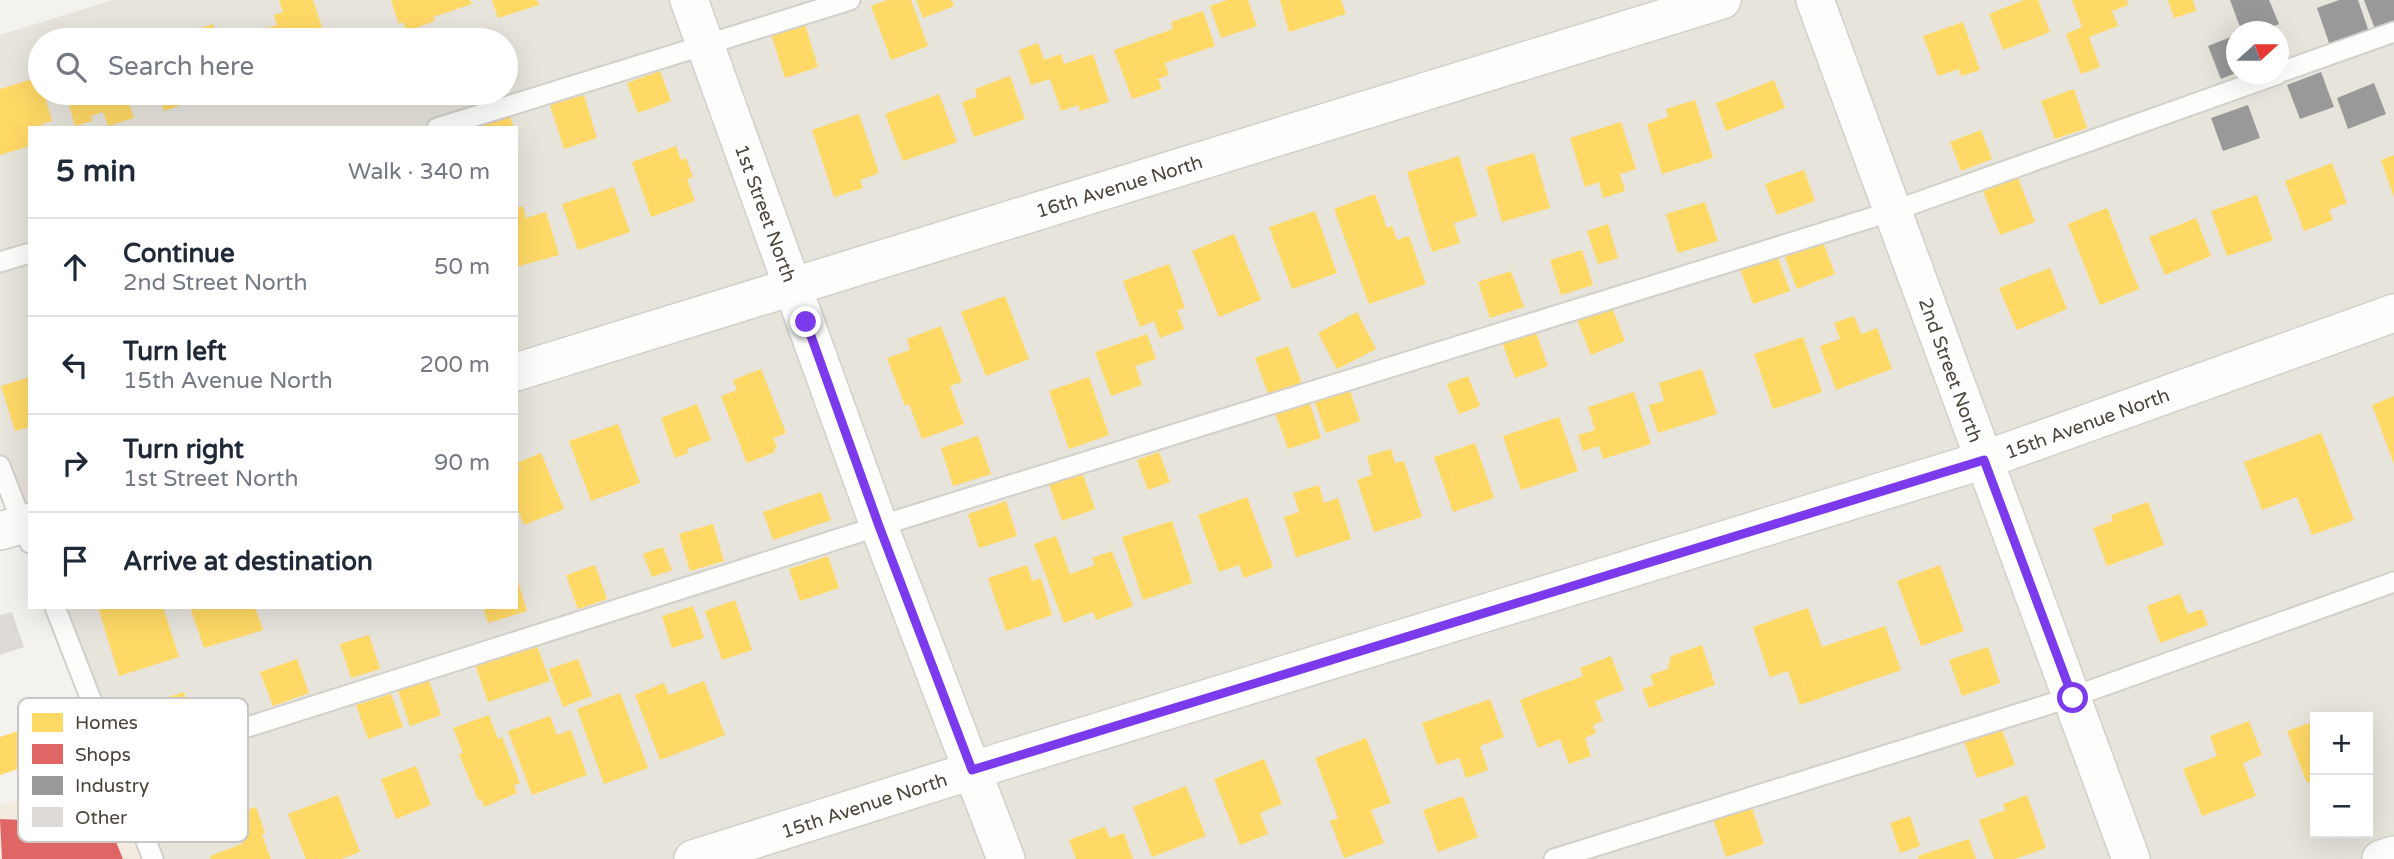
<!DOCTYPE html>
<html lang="en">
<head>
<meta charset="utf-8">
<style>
  body { margin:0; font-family:"Varela Round",sans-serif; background:#f6f6f7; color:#1f2937 }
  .controls { position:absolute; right:21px; bottom:21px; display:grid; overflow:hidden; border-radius:0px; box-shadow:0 7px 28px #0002 }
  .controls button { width:63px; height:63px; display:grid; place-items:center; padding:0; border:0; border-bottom:2px solid #e0e1e3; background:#fff; color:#1f2937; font:35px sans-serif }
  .compass { position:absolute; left:2226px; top:21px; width:63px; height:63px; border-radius:50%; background:#fff; box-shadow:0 7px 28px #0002; rotate:69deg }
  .stop { position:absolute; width:21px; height:21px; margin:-16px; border:5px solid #7c3aed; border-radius:50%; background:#fff }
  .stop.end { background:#7c3aed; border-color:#fff; box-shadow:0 2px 7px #0008 }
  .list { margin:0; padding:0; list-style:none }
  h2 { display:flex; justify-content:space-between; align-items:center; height:91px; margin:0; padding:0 28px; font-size:30px }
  h2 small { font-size:23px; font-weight:400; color:#747a83 }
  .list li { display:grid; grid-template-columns:46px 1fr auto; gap:21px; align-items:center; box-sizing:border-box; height:98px; padding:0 28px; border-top:2px solid #e0e1e3 }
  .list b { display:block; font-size:26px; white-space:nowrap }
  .list p { margin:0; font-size:23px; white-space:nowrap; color:#747a83 }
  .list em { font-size:23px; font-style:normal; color:#747a83 }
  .icon { flex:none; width:38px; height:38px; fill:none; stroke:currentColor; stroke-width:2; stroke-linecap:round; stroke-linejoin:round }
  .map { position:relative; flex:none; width:2394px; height:859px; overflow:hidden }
  .search { position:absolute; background:#fff; box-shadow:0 7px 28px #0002; left:28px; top:28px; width:490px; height:77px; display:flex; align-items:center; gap:18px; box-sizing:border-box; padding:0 24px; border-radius:38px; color:#747a83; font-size:26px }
  .panel { position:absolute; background:#fff; box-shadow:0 7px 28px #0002; left:28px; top:126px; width:490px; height:483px; border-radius:0px }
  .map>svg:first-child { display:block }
  .residential { fill:#e7e4dc; fill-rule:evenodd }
  .commercial { fill:#f3ebdf }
  .homes { fill:#ffd966 }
  .shops { fill:#e06666 }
  .industry { fill:#999 }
  .building { fill:#dedbd6 }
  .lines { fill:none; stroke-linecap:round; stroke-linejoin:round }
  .lane-casing { stroke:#d2d0cb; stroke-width:23 }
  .street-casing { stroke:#d2d0cb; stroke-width:40 }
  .lane { stroke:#fdfdfc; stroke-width:19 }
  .street { stroke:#fdfdfc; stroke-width:37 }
  .route { stroke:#7c3aed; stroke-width:9 }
  .labels { text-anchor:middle; stroke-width:7; stroke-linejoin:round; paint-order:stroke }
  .street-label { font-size:19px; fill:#4b4439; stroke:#fff }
  .key { fill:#fff; stroke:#c9c7c4; stroke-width:2 }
  .key-label { font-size:19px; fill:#4b4439 }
</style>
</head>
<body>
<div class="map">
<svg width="2394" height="859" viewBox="0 0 2394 859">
  <rect width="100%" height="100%" fill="#f4f2ee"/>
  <path class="residential" d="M113,0H2394V855L2381,859H153L55,607H516V128H30V543L0,466V35ZM2236,32H2278V74H2236ZM40,40H506V93H40ZM2315,717H2368V833H2315Z"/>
  <path class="commercial" d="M119,768L153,859H0V806Z"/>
  <path class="homes" d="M279,0H313L325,36L311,40H267L263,29L277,25L274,15L283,12Z
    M391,0H470L472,4L433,17L435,21L407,31L403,22L399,24Z
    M492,0H537L539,5L498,18Z
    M887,0H911L928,46L891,60L871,6Z
    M916,0H952L954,6L923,18Z
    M1227,0H1248L1257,26L1221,38L1210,6Z
    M1280,0H1341L1346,14L1289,32Z
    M2024,0H2038L2050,32L2003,50L1989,14Z
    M2072,0H2127L2128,5L2112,11L2118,26L2089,37L2100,67L2081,74L2066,34L2082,27Z
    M2168,0H2193L2196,11L2174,18Z
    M1203,11L1215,46L1165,63L1169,75L1158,79L1162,89L1132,99L1114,50L1173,29L1171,22Z
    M1963,22L1980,70L1961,76L1959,69L1938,76L1923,36Z
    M213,24L217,40H163Z
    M805,24L818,67L785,78L771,34Z
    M1038,43L1044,60L1061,54L1064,64L1093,54L1109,102L1080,111L1078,105L1061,111L1050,79L1031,85L1019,50Z
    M660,71L671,101L638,113L627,83Z
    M1010,76L1025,119L974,137L962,102L977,97L975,89Z
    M39,77L40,93H44L52,121L41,124L42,128H30V146L0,155V89Z
    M1774,80L1785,108L1726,131L1716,103Z
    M2074,89L2087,128L2055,139L2041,101Z
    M71,93H134L137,101L129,103L134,118L108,126L103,112L91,116L92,121L75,126L66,94Z
    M159,93H180L184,104L164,111Z
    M939,94L957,142L903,161L885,114Z
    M584,95L597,138L564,149L550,105Z
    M1695,100L1713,158L1662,174L1647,124L1668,117L1666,109Z
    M859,114L879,173L860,180L863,188L834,197L812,130Z
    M510,116L514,128H483L482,123Z
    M1621,122L1636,169L1620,174L1625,191L1603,198L1599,182L1585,187L1570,138Z
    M1981,130L1992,159L1961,171L1950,142Z
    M676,146L681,160L686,158L693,177L687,179L695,201L651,217L632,162Z
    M1534,153L1550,208L1502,222L1486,167Z
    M2394,155V198L2381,160Z
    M1459,156L1477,216L1454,223L1460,243L1432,252L1407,172Z
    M2332,163L2347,203L2329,210L2333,220L2304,231L2285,181Z
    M1804,170L1815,201L1777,215L1765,184Z
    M2018,178L2035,222L2000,235L1983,191Z
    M614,187L630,232L578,250L562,204Z
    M1375,194L1387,228L1392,226L1397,240L1409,236L1426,284L1369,304L1334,209Z
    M2257,195L2273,240L2227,256L2211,211Z
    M1705,202L1718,241L1678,253L1666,214Z
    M523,206L526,218L546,212L559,255L516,267V208Z
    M2107,208L2139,289L2100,305L2068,224Z
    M1315,211L1337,273L1292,289L1269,227Z
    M2196,218L2211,256L2165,275L2149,237Z
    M1608,224L1618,258L1598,264L1587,231Z
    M1234,234L1261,300L1219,317L1192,251Z
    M1823,242L1835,274L1797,289L1785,257Z
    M1582,250L1593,285L1561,295L1550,260Z
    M1777,255L1790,291L1753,304L1740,269Z
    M1169,264L1185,308L1177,310L1184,329L1160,338L1154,321L1140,327L1123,281Z
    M2050,268L2067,309L2017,330L1999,288Z
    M1511,271L1524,307L1490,318L1478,282Z
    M1005,296L1029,359L986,376L961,312Z
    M1611,305L1625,341L1591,355L1577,319Z
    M1357,312L1376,349L1337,369L1318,333Z
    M1854,316L1861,334L1877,328L1892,369L1836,390L1820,346L1840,339L1834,323Z
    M941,326L962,382L950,386L964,424L922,439L909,404L905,406L887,358L910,350L907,339Z
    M1535,330L1548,366L1515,378L1502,342Z
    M1147,334L1156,359L1135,366L1142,385L1111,396L1095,352Z
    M1803,337L1822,392L1773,409L1754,354Z
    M1288,346L1302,384L1269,396L1255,358Z
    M761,369L786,433L773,438L777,448L774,449L775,452L747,463L721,396L737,390L733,380Z
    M1702,369L1717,414L1658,433L1649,405L1664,401L1659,383Z
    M1468,376L1480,406L1459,414L1447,384Z
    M30,377V427L15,431L1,386Z
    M1089,377L1109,435L1069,449L1049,391Z
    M1349,388L1360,421L1326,433L1314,400Z
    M1634,392L1651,444L1603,459L1599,446L1583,451L1578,435L1595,430L1588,407Z
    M2394,396V464L2372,405Z
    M1309,401L1321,438L1288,449L1275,413Z
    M697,404L711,440L687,449L688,453L675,458L661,418Z
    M1559,417L1578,471L1521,490L1503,436Z
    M618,424L640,483L591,501L569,441Z
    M2321,433L2354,520L2312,535L2297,497L2262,510L2244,462Z
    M978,436L991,474L953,486L941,448Z
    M1475,443L1494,498L1453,512L1434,457Z
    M1391,449L1395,463L1404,461L1422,517L1374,532L1357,480L1372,475L1367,456Z
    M1159,452L1170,482L1148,490L1137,460Z
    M541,453L564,509L524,525L516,506V471L520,470L517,463Z
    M1082,472L1095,509L1062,521L1049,484Z
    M1319,485L1324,503L1338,498L1351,539L1296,557L1284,517L1299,512L1293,493Z
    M821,492L831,520L773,540L763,512Z
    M1247,497L1273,567L1244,578L1239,565L1219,572L1198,515Z
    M1006,501L1017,536L979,548L968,514Z
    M2148,502L2164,545L2107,566L2093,528L2113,521L2111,515Z
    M1172,521L1192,583L1143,600L1122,537Z
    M713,524L724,561L690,571L679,534Z
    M1056,536L1070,574L1095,565L1092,558L1112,551L1133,606L1096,620L1093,612L1064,623L1034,544Z
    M663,547L672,570L652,577L643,554Z
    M828,556L839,588L800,601L789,569Z
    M595,565L607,599L578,609L566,575Z
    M1027,565L1032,581L1041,578L1052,615L1006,631L988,578Z
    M1940,565L1964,631L1921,646L1897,581Z
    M517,578L527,611L488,623L483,607H516Z
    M2180,594L2188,614L2202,609L2208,625L2160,643L2147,606Z
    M735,600L752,650L722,660L705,611Z
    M693,606L704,638L672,648L662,616Z
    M98,607H163L179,657L119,676Z
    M190,607H255L263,630L204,648Z
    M1808,608L1822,647L1885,626L1901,670L1800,705L1788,671L1770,677L1753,627Z
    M369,635L380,669L351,678L340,644Z
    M536,643L550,681L488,702L475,664Z
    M1702,645L1715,685L1649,708L1642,689L1654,685L1650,675L1668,669L1671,656Z
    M1988,647L2000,683L1962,696L1949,660Z
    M1611,656L1624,690L1595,701L1603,721L1593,725L1596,733L1585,738L1591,756L1569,764L1560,739L1538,748L1520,700L1583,676L1580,668Z
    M297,659L309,693L273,706L260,672Z
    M578,659L592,696L563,707L549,669Z
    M428,678L441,715L410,726L397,688Z
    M704,681L725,735L660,760L635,695L664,683L669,695Z
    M184,692L195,726L148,741L137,707Z
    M620,693L648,768L604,784L577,709Z
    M391,694L403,727L368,739L356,705Z
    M1490,699L1504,737L1480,746L1488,770L1466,778L1459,758L1437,765L1422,723Z
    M489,715L498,739L502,737L520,783L514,785L517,793L484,807L481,799L478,800L459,754L463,753L453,728Z
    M550,716L557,735L571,730L587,775L532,795L508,731Z
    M2249,721L2262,755L2243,763L2256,796L2202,816L2183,769L2217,756L2210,736Z
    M2315,721V780L2307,783L2287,731Z
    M2001,727L2015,765L1977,778L1964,741Z
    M18,731L30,765L0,775V737Z
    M1366,738L1391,803L1371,810L1384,843L1344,858L1330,821L1338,818L1315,758Z
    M1264,759L1282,804L1260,813L1268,834L1240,845L1214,779Z
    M416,766L431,805L396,819L381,779Z
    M1186,786L1206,836L1152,857L1133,807Z
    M338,795L360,852L341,859H306L288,814Z
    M2027,795L2046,848L2015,859H1994L1979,820L2006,810L2003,804Z
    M1463,796L1478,837L1438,852L1423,810Z
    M1751,805L1764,844L1726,857L1713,818Z
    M256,807L265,833L262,835L271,859H211L210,856L242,844L231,816Z
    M1910,816L1920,846L1900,853L1890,823Z
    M1105,827L1110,838L1124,833L1133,859H1076L1069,840Z
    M1969,839L1976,859H1919L1918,856Z"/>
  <path class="shops" d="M99,800L123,859H2L0,819L47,821Z"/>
  <path class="industry" d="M2230,0H2269L2279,24L2260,32H2242Z
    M2339,0H2358L2369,32L2330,46L2317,8Z
    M2364,0H2394V21L2375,29Z
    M2236,35V73L2221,79L2208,46Z
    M2321,72L2334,107L2300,119L2287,85Z
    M2374,83L2386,114L2348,129L2337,98Z
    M2248,105L2260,138L2223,151L2211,118Z"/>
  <path class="building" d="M12,612L24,647L0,655V615Z"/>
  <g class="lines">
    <defs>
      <path id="lane" d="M2278,73L2394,32
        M437,128L850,0
        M0,262L30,253
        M0,466L30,543
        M55,607L153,859
        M119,768L879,526L1893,211L2278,74
        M1554,859L2072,697L2394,582"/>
      <path id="street" d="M689,0L879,526L1006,859
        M1815,0L2131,859
        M516,372L1722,0
        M0,531L30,522
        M693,859L1009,759L1984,460L2394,313
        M2381,859L2394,855"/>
    </defs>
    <use href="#lane" class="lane-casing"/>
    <use href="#street" class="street-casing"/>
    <use href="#lane" class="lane"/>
    <use href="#street" class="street"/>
  </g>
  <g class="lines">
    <path class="route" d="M806,322L879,526L972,770L1984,460L2073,698"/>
  </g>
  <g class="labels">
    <g class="street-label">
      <text transform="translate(1119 186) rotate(-17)" y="7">16th Avenue North</text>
      <text transform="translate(766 213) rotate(70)" y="7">1st Street North</text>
      <text transform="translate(1951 370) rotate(70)" y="7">2nd Street North</text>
      <text transform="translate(2087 423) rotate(-20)" y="7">15th Avenue North</text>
      <text transform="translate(864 805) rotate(-18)" y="7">15th Avenue North</text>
    </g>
  </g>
  <rect x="18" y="698" width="230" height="144" rx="10" class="key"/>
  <rect x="32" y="713" width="31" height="19" fill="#ffd966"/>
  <rect x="32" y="744" width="31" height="20" fill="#e06666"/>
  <rect x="32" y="776" width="31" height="19" fill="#999"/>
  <rect x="32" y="807" width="31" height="20" fill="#dedbd6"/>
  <g class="key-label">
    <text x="75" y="729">Homes</text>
    <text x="75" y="761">Shops</text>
    <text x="75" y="792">Industry</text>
    <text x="75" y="824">Other</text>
  </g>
</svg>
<div class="controls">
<button>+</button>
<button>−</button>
</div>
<svg class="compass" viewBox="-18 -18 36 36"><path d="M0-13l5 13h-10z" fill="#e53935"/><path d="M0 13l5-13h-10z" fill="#747a83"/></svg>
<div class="stop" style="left:2073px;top:698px"></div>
<div class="stop end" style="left:806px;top:322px"></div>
<div class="search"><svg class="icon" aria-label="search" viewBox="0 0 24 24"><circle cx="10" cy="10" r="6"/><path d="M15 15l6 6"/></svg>Search here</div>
<section class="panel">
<h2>5 min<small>Walk · 340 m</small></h2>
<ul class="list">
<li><svg class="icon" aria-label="ahead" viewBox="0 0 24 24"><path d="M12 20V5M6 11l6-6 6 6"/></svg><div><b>Continue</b><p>2nd Street North</p></div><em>50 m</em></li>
<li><svg class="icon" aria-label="left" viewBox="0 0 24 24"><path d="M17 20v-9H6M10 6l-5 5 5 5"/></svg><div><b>Turn left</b><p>15th Avenue North</p></div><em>200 m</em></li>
<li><svg class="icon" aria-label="right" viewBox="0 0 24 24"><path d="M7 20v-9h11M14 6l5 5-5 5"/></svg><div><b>Turn right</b><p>1st Street North</p></div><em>90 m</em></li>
<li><svg class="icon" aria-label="arrive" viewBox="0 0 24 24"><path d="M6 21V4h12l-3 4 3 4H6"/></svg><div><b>Arrive at destination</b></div></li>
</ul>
</section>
</div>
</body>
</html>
